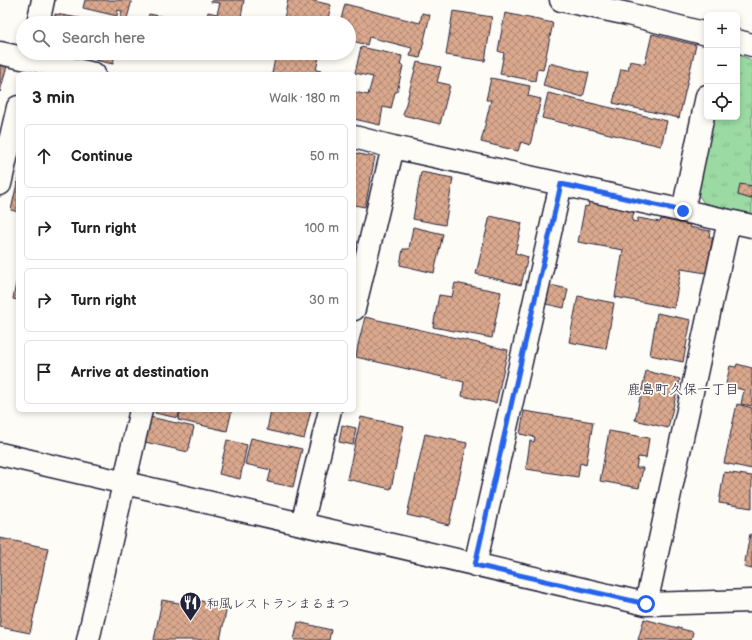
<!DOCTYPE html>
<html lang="en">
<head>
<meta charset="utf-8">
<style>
  body { margin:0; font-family:"Balsamiq Sans","Klee One",sans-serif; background:#f2f2f2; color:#222 }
  .controls { position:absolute; right:12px; top:12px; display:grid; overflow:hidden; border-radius:6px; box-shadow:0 2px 6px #0003 }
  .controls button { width:36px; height:36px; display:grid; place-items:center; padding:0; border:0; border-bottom:1px solid #e0e0e0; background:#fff; color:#222; font:20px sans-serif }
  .stop { position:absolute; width:12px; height:12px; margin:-9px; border:3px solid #2563eb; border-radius:50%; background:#fff }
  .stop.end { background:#2563eb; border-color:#fff; box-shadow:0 1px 4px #0008 }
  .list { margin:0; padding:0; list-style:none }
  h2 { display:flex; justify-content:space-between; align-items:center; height:52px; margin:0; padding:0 16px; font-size:17px }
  h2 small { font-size:13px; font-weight:400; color:#767676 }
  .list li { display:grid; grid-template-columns:26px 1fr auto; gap:12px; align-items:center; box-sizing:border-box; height:64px; margin:0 8px 8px; padding:0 8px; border:1px solid #e0e0e0; border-radius:6px }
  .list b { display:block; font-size:15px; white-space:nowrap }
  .list em { font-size:13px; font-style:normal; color:#767676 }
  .icon { flex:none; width:22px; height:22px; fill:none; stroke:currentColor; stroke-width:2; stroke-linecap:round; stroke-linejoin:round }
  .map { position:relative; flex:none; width:752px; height:640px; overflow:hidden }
  .search { position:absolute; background:#fff; box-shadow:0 2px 6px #0003; left:16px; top:16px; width:340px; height:44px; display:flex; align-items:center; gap:10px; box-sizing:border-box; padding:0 14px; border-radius:22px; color:#767676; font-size:15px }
  .panel { position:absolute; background:#fff; box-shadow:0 2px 6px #0003; left:16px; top:72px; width:340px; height:340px; border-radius:6px }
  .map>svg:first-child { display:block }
  .park { fill:url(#park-tufts); stroke:#5e7e6e }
  .building { fill:url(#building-cross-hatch); stroke:#22223b }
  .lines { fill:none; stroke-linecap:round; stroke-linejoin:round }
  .street-casing { stroke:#22223b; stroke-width:25 }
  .street { stroke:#fdfcf7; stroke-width:22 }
  .route { stroke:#2563eb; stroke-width:5 }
  .labels { text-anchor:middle; stroke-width:3.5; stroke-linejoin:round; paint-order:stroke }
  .poi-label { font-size:13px; fill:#22223b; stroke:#fdfcf7; text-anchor:start }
  .neighbourhood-label { font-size:14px; fill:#22223b; stroke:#fdfcf7 }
</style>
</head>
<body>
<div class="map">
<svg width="752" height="640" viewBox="0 0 752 640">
  <defs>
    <pattern id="park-tufts" width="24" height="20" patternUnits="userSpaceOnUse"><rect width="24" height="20" fill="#9bdaa2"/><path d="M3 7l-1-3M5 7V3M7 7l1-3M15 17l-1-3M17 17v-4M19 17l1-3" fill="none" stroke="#85bb8c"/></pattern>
    <pattern id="building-cross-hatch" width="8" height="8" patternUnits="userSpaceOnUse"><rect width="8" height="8" fill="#daa88d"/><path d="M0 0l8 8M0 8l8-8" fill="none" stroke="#b08874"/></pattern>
  </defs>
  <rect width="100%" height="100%" fill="#fdfcf7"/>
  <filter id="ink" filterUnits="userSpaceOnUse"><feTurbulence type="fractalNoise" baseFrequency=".025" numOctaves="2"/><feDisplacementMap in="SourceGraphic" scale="8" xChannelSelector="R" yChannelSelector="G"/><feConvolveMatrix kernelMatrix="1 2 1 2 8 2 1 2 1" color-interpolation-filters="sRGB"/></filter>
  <g filter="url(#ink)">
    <path class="park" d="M737,54L752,60V214L704,203L697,193L714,117H737Z"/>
    <path class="building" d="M85,0H132L126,22L120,20L122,11L118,10L117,16L83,8Z
      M212,0H244L240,23H206L208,12L217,14L220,3L211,2Z
      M288,0H310L331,5L327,23H283Z
      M345,4L420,23L422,13L430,15L420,58L410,56L412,48L369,37L367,45L349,40V23H340Z
      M453,11L492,17L485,61L446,55Z
      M505,13L553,23L543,70L537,69L535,81L500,74L504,53L498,51Z
      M55,14L97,21V23H54Z
      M149,14L180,20L179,23H147Z
      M652,34L696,45L679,118L613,103L621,69L628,70L630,61L645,64Z
      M361,47L402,56L400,65L403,66L397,92H395L391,109L383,107L380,125L354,119V92L368,95L373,77L355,73Z
      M96,53H115L113,64L95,60Z
      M144,53H173L172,58Z
      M276,53H320L316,70L321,71L320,74H272Z
      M417,62L441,67L437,82L450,85L440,124L403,115Z
      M549,63L589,73L583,97L543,86Z
      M0,65L7,66L0,92Z
      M491,78L530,86L528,96L541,99L530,145L521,142L518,151L481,142L491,100H486Z
      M548,93L667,121L661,146L542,118Z
      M354,153L375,157L365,207L354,205Z
      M421,172L453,178L445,225L413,219Z
      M18,179V212L11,210Z
      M740,184L752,186V193L751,199L738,195Z
      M589,202L634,211L632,221L637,222L638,218L660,222L661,219L690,225L689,227L710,231L709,237H713L706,273L681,269L674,308L615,297L623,250L578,242L585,206L588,207Z
      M490,216L522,223L515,253L528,257L521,285L476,274Z
      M413,227L443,234L434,273L400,265L403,249H409Z
      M18,273V300L13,299Z
      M455,283L501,292L492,338L433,327L439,295L452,297Z
      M550,285L568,289L564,308L546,304Z
      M578,296L614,303L606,349L569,342Z
      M657,313L691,320L683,362L650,355Z
      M365,317L508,350L496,403L462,396L464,382L356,357L358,345Z
      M737,364L752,368V406L741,404L744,390L732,387L733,385L726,384L730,366L736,367Z
      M646,371L680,379L668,428L635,420Z
      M737,404L752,408V469L724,463Z
      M155,410H180L178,418L155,413Z
      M181,410H232L227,431L178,420Z
      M271,410H311L304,439L267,430Z
      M524,411L593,422L586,465L580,463L578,477L526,469L530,441L534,442L535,437L520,434Z
      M150,417L194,427L188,452L145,442Z
      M361,417L404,426L391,489L347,479Z
      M342,425L356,428L353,445L339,442Z
      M609,431L649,438L646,458L638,457L636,468H643L639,488L600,481Z
      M425,434L467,443L449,525L407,515Z
      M251,438L302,449L293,487L268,482L271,470L245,464Z
      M227,440L247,445L240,479L219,474Z
      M724,472L752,476V508L719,503Z
      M750,534L752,535V569L744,567Z
      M0,538L48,548L30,633L0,627Z
      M162,600L195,606L197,600L227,607L220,640H154Z
      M644,619L693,632L691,640H638Z
      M298,622L331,630L329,640H294Z"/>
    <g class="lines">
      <defs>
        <path id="street" d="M561,0L628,14L707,34
          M38,23L43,0
          M737,41L752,45
          M0,53L94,74
          M354,137L393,147L752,226
          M0,184L18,107
          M683,211L707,96
          M354,309L393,147
          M0,454L646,604L752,601
          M302,524L330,410
          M475,565L561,184
          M646,604L729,221
          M88,640L141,410"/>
      </defs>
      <use href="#street" class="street-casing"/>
      <use href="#street" class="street"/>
    </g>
  </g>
  <g class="lines" filter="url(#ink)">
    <path class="route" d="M646,604L475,565L561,184L683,211"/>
  </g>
  <defs>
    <symbol id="restaurant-pin" viewBox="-11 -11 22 30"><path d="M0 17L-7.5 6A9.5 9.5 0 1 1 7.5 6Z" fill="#22223b" stroke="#fdfcf7"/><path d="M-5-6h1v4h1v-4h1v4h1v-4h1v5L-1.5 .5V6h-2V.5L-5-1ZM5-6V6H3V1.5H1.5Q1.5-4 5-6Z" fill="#fff"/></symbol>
  </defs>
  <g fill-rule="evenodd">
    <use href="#restaurant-pin" x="178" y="590" width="25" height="34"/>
  </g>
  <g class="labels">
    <g class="poi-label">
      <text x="206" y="608">和風レストランまるまつ</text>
    </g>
    <g class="neighbourhood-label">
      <text x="683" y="394">鹿島町久保一丁目</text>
    </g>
  </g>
</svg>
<div class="controls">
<button>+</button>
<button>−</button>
<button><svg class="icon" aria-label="locate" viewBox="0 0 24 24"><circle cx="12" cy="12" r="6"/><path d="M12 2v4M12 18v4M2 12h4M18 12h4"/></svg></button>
</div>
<div class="stop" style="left:646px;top:604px"></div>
<div class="stop end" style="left:683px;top:211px"></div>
<div class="search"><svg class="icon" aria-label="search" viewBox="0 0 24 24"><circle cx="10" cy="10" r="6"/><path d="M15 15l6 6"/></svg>Search here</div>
<section class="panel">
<h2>3 min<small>Walk · 180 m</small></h2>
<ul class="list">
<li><svg class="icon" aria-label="ahead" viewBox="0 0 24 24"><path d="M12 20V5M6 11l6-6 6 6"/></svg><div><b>Continue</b></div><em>50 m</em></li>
<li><svg class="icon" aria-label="right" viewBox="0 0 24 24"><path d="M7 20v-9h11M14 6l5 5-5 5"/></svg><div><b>Turn right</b></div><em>100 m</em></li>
<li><svg class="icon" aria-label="right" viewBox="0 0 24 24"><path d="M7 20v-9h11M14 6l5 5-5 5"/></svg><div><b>Turn right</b></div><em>30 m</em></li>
<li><svg class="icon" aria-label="arrive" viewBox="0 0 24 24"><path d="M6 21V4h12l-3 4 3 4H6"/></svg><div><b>Arrive at destination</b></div></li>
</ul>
</section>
</div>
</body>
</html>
